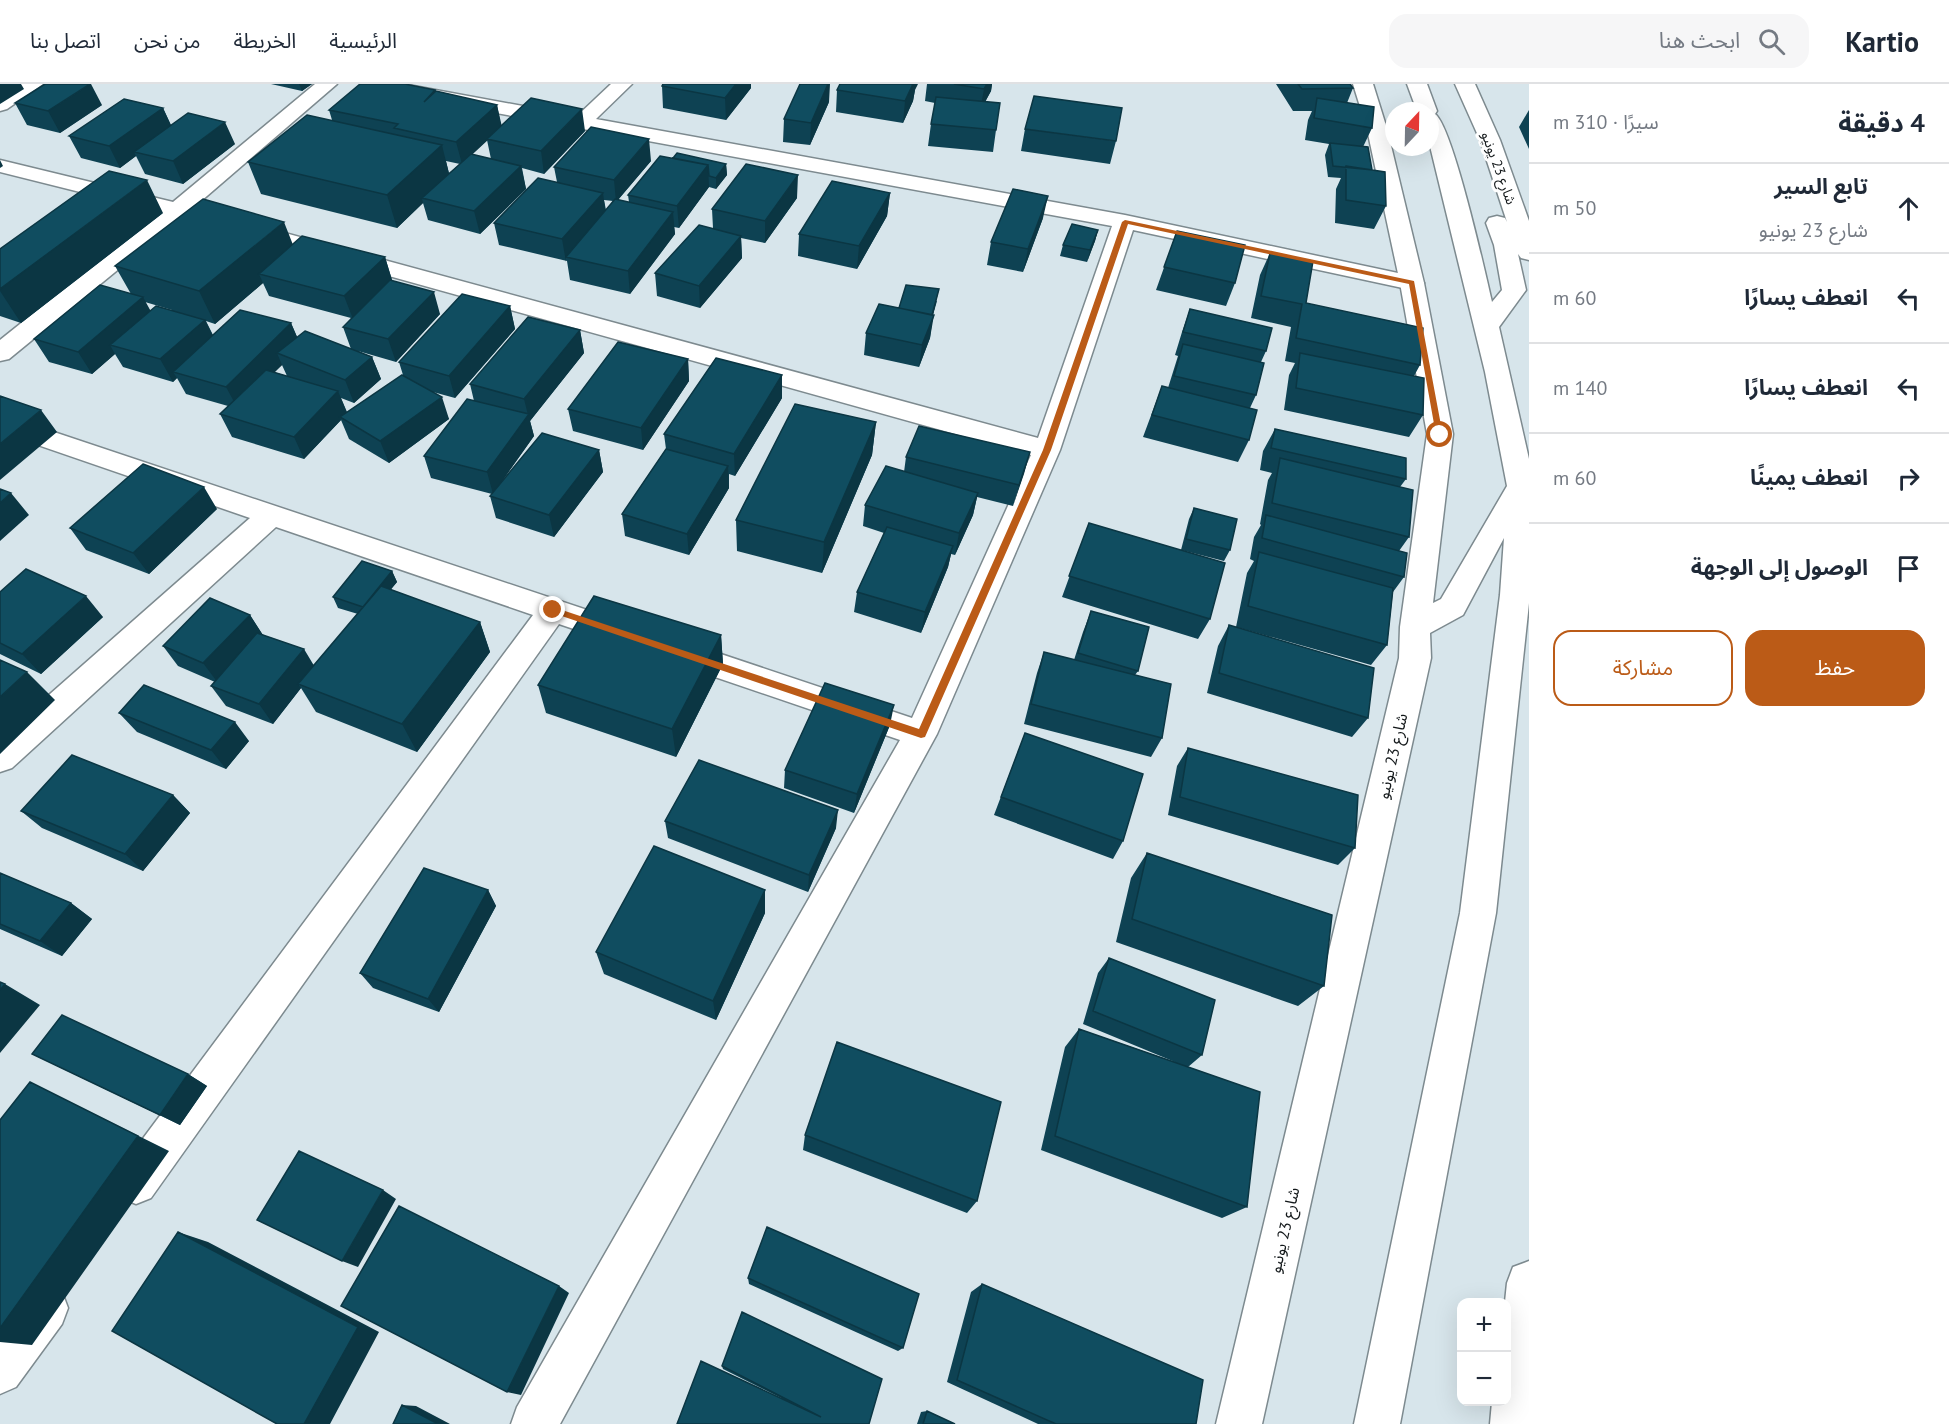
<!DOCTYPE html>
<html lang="ar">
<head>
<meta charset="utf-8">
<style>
  body { margin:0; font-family:"PT Sans","Noto Sans Arabic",sans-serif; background:#f6f6f7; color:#1f2937; direction:rtl }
  .controls { position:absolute; right:18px; bottom:18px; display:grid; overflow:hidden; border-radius:12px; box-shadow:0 6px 24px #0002 }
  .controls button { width:54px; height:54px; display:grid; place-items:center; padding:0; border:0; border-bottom:2px solid #e0e1e3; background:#fff; color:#1f2937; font:30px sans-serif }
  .compass { position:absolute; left:1385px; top:18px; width:54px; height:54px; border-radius:50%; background:#fff; box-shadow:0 6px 24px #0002; rotate:22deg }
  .stop { position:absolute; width:18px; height:18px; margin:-14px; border:4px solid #bb5b17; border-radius:50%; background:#fff }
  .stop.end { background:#bb5b17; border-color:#fff; box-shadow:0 2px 6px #0008 }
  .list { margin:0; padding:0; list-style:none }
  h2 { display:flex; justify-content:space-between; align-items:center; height:78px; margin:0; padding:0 24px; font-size:26px }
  h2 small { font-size:20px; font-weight:400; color:#747a83 }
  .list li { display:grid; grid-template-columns:39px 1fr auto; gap:18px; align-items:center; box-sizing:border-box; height:90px; padding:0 24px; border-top:2px solid #e0e1e3 }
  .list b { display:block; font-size:22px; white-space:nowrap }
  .list p { margin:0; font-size:20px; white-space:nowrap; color:#747a83 }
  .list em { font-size:20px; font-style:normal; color:#747a83 }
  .actions { display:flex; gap:12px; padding:18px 24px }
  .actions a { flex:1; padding:14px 0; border:2px solid #bb5b17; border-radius:18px; text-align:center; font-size:21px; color:#bb5b17 }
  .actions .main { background:#bb5b17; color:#fff }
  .icon { flex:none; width:33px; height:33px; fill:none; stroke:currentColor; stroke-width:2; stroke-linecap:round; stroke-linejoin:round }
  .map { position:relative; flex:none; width:1529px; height:1340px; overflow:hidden; direction:ltr }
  header { display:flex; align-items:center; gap:36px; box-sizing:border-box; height:84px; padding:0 30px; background:#fff; border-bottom:2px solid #e0e1e3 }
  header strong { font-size:28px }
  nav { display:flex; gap:33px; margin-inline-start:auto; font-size:21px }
  .search { width:420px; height:54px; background:#f6f6f7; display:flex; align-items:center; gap:15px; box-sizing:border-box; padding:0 21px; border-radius:18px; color:#747a83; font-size:22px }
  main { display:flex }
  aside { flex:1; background:#fff }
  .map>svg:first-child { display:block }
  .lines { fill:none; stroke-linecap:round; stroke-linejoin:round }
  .minor-casing { stroke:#7d8a8f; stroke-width:3 }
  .tertiary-casing { stroke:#7d8a8f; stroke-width:3 }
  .minor { fill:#fff; fill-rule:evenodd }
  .tertiary { fill:#fff; fill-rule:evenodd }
  .wall { fill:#0e4253; fill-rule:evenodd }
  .shaded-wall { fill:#0b3643 }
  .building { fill:#104d60; stroke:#0b3643; stroke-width:1.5 }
  .route { fill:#bb5b17 }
  .labels { text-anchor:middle; stroke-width:6; stroke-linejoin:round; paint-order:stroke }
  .far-street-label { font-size:14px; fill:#13181a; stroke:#fff }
  .street-label { font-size:16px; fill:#13181a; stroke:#fff }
</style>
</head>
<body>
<header>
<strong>Kartio</strong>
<div class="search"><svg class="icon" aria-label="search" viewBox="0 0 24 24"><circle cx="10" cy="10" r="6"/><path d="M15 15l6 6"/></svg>ابحث هنا</div>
<nav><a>الرئيسية</a><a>الخريطة</a><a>من نحن</a><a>اتصل بنا</a></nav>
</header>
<main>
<aside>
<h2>4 دقيقة<small>سيرًا · 310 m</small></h2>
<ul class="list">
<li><svg class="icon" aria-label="ahead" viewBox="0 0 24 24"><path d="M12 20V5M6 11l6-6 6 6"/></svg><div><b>تابع السير</b><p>شارع 23 يونيو</p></div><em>50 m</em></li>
<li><svg class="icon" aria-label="left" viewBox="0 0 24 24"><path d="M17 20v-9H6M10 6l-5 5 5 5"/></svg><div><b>انعطف يسارًا</b></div><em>60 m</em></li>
<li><svg class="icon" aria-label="left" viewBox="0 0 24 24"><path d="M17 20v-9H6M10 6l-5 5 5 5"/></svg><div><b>انعطف يسارًا</b></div><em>140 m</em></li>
<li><svg class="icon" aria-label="right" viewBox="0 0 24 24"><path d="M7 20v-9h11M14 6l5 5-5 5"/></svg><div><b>انعطف يمينًا</b></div><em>60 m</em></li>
<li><svg class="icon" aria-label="arrive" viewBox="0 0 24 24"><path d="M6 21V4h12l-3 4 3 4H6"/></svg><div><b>الوصول إلى الوجهة</b></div></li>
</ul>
<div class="actions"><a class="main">حفظ</a><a>مشاركة</a></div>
</aside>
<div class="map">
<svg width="1529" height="1340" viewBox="0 0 1529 1340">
  <rect width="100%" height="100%" fill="#d7e5eb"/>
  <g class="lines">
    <defs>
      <path id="minor" d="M20,0H43L7,25L0,27V12Z
        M315,0H337L193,124L1038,354L1112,142L371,6L364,4L361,0H403L577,32L611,0H632L596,35L1125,131L1412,192L1420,194L1424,199L1420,204L1412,206L1133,146L1060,366L937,650L560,1340H511L517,1323L900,656L668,577L664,568L668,559L679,556L912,634L1031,371L181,134L9,275L0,277V256L160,128L0,88V76L173,118Z
        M0,330L632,541L636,549L632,557L621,561L559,540L151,1114L136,1120L121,1114L115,1099L121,1084L533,531L276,443L12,684L0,688V654L250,434L0,348Z
        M46,1202L62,1208L68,1224L62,1240L16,1303L0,1310V1249L30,1208Z"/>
      <path id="tertiary" d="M1353,0H1373L1387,45L1424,199L1453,350L1433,519L1441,515L1507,402L1485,288L1430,62V27H1417L1407,0H1427L1437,27L1435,30C1453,43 1485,188 1492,218L1502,206L1494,161L1486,139L1489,134L1497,132L1505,134L1507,138L1480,56L1455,0H1475L1500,56L1529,137V176L1521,174L1518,170L1526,206L1499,243L1529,375V519L1496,829L1400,1340H1354L1460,829L1500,511L1504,454L1463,531L1430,549L1431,574L1262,1340H1216L1399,574L1400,543L1427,350L1400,199L1367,45Z
        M1529,1177V1340H1490L1492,1318H1506V1218H1505L1507,1199L1513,1183Z"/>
    </defs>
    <use href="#minor" class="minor-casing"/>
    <use href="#tertiary" class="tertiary-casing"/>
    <use href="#minor" class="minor"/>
    <use href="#tertiary" class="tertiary"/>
  </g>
  <path class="wall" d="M271,0H312L302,7Z
    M927,0H992L991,7L985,18L996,46L993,68L928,62L931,40L935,19L925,17Z
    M1276,0H1350L1353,4L1347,19L1372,44L1363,63L1386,122L1374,145L1335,139L1336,105L1341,94L1328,93L1325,71L1329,60L1305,56L1308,36L1312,27H1293Z
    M662,2L751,4L726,36L663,24Z
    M435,6L436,8L497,21L501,42L585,47L544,90L522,84L526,105L480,150L428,136L423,119L397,144L261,110L248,78L332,36L329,26ZM487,56L491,75L472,70ZM446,77L460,80L449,89Z
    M837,6H915L913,17L903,39L836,28Z
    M829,18L810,61L783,58L784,35Z
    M15,19L102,21L60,49L27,41Z
    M163,24L171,41L235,60L183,100L145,90L136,72L120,84L81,74L69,52Z
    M1529,26V65L1519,43Z
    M1025,45L1116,57L1110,80L1021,67Z
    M673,74L726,80L727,91L716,105L709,103L679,144L674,143L675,150L630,210L570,196L567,177L499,161L494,139L557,98L554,83L651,77L618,116L629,118L628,111ZM604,116L613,117L606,126Z
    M890,109L887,132L857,185L798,172L799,150Z
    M797,114L765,159L741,154L742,174L700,224L657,212L655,189L713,144L712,125Z
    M163,129L21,239L0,232V165Z
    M1043,134L1023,188L987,181L991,158Z
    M1098,146L1095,157L1087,178L1060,172L1063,161Z
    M1177,147L1235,199L1226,222L1156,206Z
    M292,160L385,173L392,196L391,197L440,230L396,278L358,267L372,273L381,295L354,319L341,314L347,328L403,291L399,278L510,222L515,245L455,314L433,308L449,335L389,379L349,355L341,336L304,375L232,353L220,330L228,322L186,310L177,294L173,298L123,283L115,270L92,290L49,278L34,255L131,210L115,182ZM263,199L269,212L351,234L343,243L351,265L297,253L291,239L213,251L206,237L215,240ZM145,218L172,226L150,227ZM282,281L287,292L274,288Z
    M1270,169L1306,219L1420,281L1414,292L1423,331L1409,353L1284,326L1289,291L1295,279L1285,277L1291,243L1251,234L1260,191Z
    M937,217L933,231L930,254L919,283L864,271L866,249L899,224Z
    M1190,225L1266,267L1261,278L1256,311L1250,324L1249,356L1238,378L1143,353L1162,302L1168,304L1178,272L1175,271L1182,248Z
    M580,246L584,269L530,337L534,352L502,397L599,366L603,388L554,453L496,434L490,412L492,410L431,394L424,372L474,317L470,300Z
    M688,275L689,297L643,366L573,347L568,325Z
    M782,291V314L735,392L729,390V404L689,471L625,452L622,430L666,365L664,350Z
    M876,338L872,371L822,489L737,467L736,436Z
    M1275,345L1406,395L1400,403L1409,453L1399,467L1404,493L1393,508L1387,561L1371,581L1236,543L1247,489L1254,477L1250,475L1254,453L1261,441L1260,440L1268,396L1272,389L1260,386L1263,367Z
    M1030,368L1013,422L977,413L973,431L955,471L951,470L948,483L921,549L854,528L857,508L884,449L863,442L865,421L904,388L906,373Z
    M1194,424L1230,466L1224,477L1181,466L1189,435Z
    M217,425L149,490L86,466L70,444Z
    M1089,439L1210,535L1198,555L1062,513Z
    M392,487L397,498L390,506L480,538L490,568L417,668L316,628L301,604L273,640L226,622L211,602L215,598L178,582L163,562L250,531L262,550L314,581L358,530L338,524L333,513Z
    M0,508L103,533L41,590L0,570Z
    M1091,527L1138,587L1135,591L1162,654L1151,673L1024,640L1037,589L1044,568L1074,576L1083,548Z
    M1229,541L1368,634L1352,653L1207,609L1218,562Z
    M721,551L723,580L676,673L546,629L538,601Z
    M119,629L249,657L226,685L137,648Z
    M890,641L854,729L784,704L785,686Z
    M1025,649L1123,757L1113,775L994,731Z
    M1188,664L1355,764L1338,781L1168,731L1177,682Z
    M173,711L190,729L143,787L42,744L21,727Z
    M665,737L836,744L808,808L668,754Z
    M1147,769L1324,902L1298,922L1116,858L1131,794Z
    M0,789L71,819L92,835L62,872L0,845Z
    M488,806L496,822L439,928L373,904L360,889Z
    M765,806V829L716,936L604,890L596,868Z
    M1109,874L1202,971L1188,983L1247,1123L1222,1134L1041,1066L1065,963L1079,945L1175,978L1083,940L1098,889Z
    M32,970L188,990L207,1002L180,1041Z
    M805,1051L977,1117L967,1129L803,1066Z
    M748,1194L903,1264L898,1267L749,1200Z
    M982,1200L1196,1340H1038L947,1298L971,1208Z
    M722,1282L869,1340H677L781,1314L723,1285Z
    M927,1327L955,1340H917L921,1328Z"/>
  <path class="shaded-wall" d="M0,0H21L24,5L0,20Z
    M90,0H91L102,21L60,49L48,27Z
    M299,0H312L302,7Z
    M736,0H751V4L726,36L725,14Z
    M828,0H830L829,18L810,61L811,39Z
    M913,0H918L915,6L913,17L903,39L905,17Z
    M987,0H992L991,7L980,27L984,5Z
    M497,21L502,43L462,80L456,58Z
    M163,24L173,46L134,68L136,72L120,84L109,62Z
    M582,25L585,47L544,90L541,67Z
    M225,38L235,60L183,100L173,77Z
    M649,55L651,77L616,118L614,96Z
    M442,61L450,94L422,114L423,119L397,144L387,111Z
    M0,76L3,82L0,84Z
    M726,80L727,91L716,105V94Z
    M708,81L709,103L679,144L677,122Z
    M521,82L526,105L480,150L474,127Z
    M798,91L797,114L765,159V137Z
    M147,96L163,129L21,239L0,207V205Z
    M603,109L606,131L566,173V178L562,155Z
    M890,109L887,132L857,185L859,162Z
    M1048,112L1043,134L1023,188L1028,165Z
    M673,128L675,150L630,210L628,187Z
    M284,138L297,171L259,190L263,199L215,240L199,207Z
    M1098,146L1095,157L1087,178L1090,166Z
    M741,152L742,174L700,224L699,202Z
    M385,173L392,196L353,235L344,212Z
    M939,205L932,235L934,231L930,254L919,283L922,261L932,231Z
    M434,208L440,230L396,278L388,255Z
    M143,213L155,235L110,261L115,270L92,290L78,268Z
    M510,222L515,245L455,314L449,292Z
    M205,236L216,258L173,288L177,294L173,298L160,275Z
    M291,239L301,262L277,269L282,281L238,325L226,303Z
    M580,246L584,269L530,337L534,352L493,410L487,388L528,331L524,315Z
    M372,273L381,295L354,319L345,296Z
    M688,275L689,297L643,366L641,344Z
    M782,291V314L735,392L734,370Z
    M338,307L347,329L340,333L341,336L304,375L294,353Z
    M442,313L449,335L389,379L380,357Z
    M41,326L57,348L0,396V360Z
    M876,338L872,371L822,489L824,458Z
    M599,366L603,388L554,453L549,431Z
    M1030,368L1024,390L1013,422L1019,401Z
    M728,382L729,404L689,471L687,450Z
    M204,403L217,425L149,490L133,469Z
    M11,409L29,431L0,457V419Z
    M978,409L973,431L955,471L959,449Z
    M953,462L948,483L921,549L925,528Z
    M392,487L397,498L368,534L363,523Z
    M86,512L103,533L41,590L22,570Z
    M250,531L263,551L218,599L203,579Z
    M480,538L490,568L417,668L402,640Z
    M721,551L723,580L676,673L672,645Z
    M304,565L316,585L298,600L301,604L273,640L259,620Z
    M27,588L55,616L0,670V613Z
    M894,621L890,641L854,729L857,710Z
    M235,638L249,657L226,685L211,666Z
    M173,711L190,729L143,787L125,770Z
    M838,726L836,744L808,808L809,791Z
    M488,806L496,822L439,928L428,915Z
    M765,806V829L716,936L713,917Z
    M71,819L92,835L62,872L40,857Z
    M5,900L40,921L0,969V906Z
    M188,990L207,1002L180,1041L160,1031Z
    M30,998L169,1067L32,1261L0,1258V1244Z
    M383,1106L396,1115L358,1183L342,1177Z
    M178,1148L208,1158L379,1248L330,1340H304Z
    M559,1202L569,1209L521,1311L507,1308Z
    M402,1321L416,1322L450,1340H438Z"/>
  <path class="building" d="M45,0H90L48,27L15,19Z
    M360,0H405L435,6L424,18L436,7L497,21L456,58L394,44L398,40L329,26Z
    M663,0H736L725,14L662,2Z
    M800,0H828L811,39L784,35Z
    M840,0H913L905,17L837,6Z
    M954,0H987L984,5Z
    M1298,0H1350L1353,4L1302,5Z
    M1034,12L1122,24L1116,57L1025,45Z
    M936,13L1000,19L996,46L931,40Z
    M531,14L582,25L541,67L487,55Z
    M1317,14L1374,23L1372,44L1314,34Z
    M124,15L163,24L109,62L69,52Z
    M188,29L225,38L173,77L134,68Z
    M307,31L442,61L387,111L248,78Z
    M591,43L649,55L614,96L554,83Z
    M1330,59L1368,63L1372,86L1333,82Z
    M677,69L726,80L716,94L709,92L708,81L673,74Z
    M471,70L521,82L474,127L422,114Z
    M660,72L708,81L677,122L628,111Z
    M746,80L798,91L765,137L712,125Z
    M1346,82L1385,88L1386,122L1346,116Z
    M109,87L147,96L0,205V165Z
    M538,94L603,109L562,155L494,139Z
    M832,97L890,109L859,162L799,150Z
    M1013,105L1048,112L1028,165L991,158Z
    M203,115L284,138L199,207L115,182Z
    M615,115L673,128L628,187L566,173Z
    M1072,140L1098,146L1090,166L1063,161Z
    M699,141L741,152L699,202L655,189Z
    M1177,147L1245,161L1235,199L1164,183Z
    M302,152L385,173L344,212L259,190Z
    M1270,169L1313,177L1306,219L1423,244L1420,281L1296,254L1302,220L1261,212Z
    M390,196L434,208L388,255L343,243Z
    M100,201L143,213L78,268L34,255Z
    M906,201L939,205L932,231L899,224Z
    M462,210L510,222L449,292L399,278Z
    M879,220L934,231L922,261L866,249Z
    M156,222L205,236L160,275L110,261Z
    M1190,225L1272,244L1266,267L1183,248Z
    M240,226L291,239L226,303L173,288Z
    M528,233L580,246L524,315L470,300Z
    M305,247L372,273L345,296L277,269Z
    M618,258L688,275L641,344L568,325Z
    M1183,260L1264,279L1256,311L1174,292Z
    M1300,269L1424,294L1423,331L1296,304Z
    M716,274L782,291L734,370L664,350Z
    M266,286L338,307L294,353L220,330Z
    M402,291L442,313L380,357L340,333Z
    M1162,302L1257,326L1249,356L1152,331Z
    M0,312L41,326L0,360Z
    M467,315L529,330L487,388L424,372Z
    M795,320L876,338L824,458L736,436Z
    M919,342L1030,368L1019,401L906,373Z
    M1275,345L1406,374V395L1271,364Z
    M542,349L599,366L549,431L490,412Z
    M666,365L728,382L687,450L622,430Z
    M1280,374L1413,406L1409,453L1272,419Z
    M143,380L204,403L133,469L70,444Z
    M886,382L978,409L959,449L865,421Z
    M0,405L11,409L0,419Z
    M1194,424L1237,435L1230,466L1186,455Z
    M1266,431L1407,469L1404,493L1262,454Z
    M1089,439L1225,479L1210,535L1069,492Z
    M887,443L953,462L925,528L857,508Z
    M1259,468L1393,504L1387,561L1248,522Z
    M362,477L392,487L363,523L333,513Z
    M26,485L86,512L22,570L0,559V508Z
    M381,502L480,538L402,640L298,600Z
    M594,512L721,551L672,645L538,601Z
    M210,514L250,531L203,579L163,562Z
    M1091,527L1149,543L1138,587L1078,569Z
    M1229,541L1374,584L1368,634L1219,589Z
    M257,549L304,565L259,620L211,602Z
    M1044,568L1171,600L1162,654L1031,620Z
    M0,576L27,588L0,613Z
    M825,599L894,621L857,710L785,686Z
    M144,601L235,638L211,666L119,629Z
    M1025,649L1143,690L1123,757L1001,713Z
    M1188,664L1358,711L1355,764L1180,713Z
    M72,671L173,711L125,770L21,727Z
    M699,676L838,726L809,791L665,737Z
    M654,762L765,806L713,917L596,868Z
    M1147,769L1332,831L1324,902L1132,835Z
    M424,784L488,806L428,915L360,889Z
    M0,789L71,819L40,857L0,840Z
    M1109,874L1215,916L1202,971L1093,927Z
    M0,898L5,900L0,906Z
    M62,931L188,990L160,1031L32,970Z
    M1079,945L1260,1008L1247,1123L1055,1052Z
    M837,958L1001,1018L977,1117L805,1051Z
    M30,998L138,1052L0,1244V1036Z
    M299,1067L383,1106L342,1177L257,1136Z
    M399,1122L559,1202L507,1308L341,1222Z
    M767,1143L919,1210L903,1264L748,1194Z
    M178,1148L358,1243L304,1340H277L112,1247Z
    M982,1200L1203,1296L1196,1340H1056L957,1296Z
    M742,1228L882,1295L869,1340H677L701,1277L821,1333L722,1282Z
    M402,1321L438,1340H393Z
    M927,1327L955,1340H923Z"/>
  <path class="route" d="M1125,136L1414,197L1443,352L1436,351L1409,200L1128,140L1051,366L925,653L921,654L550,528V524H556L919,645L1043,366L1122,138Z"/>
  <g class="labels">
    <g class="far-street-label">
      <text transform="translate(1499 84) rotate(70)" y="5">شارع 23 يونيو</text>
    </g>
    <g class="street-label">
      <text transform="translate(1392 672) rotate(-77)" y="6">شارع 23 يونيو</text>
      <text transform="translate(1284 1146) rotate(-77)" y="6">شارع 23 يونيو</text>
    </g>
  </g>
</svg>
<div class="controls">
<button>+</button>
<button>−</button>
</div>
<svg class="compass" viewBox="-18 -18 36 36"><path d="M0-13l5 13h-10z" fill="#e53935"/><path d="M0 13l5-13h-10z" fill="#747a83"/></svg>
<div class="stop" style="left:1440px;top:351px"></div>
<div class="stop end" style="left:553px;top:526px"></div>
</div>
</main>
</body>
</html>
